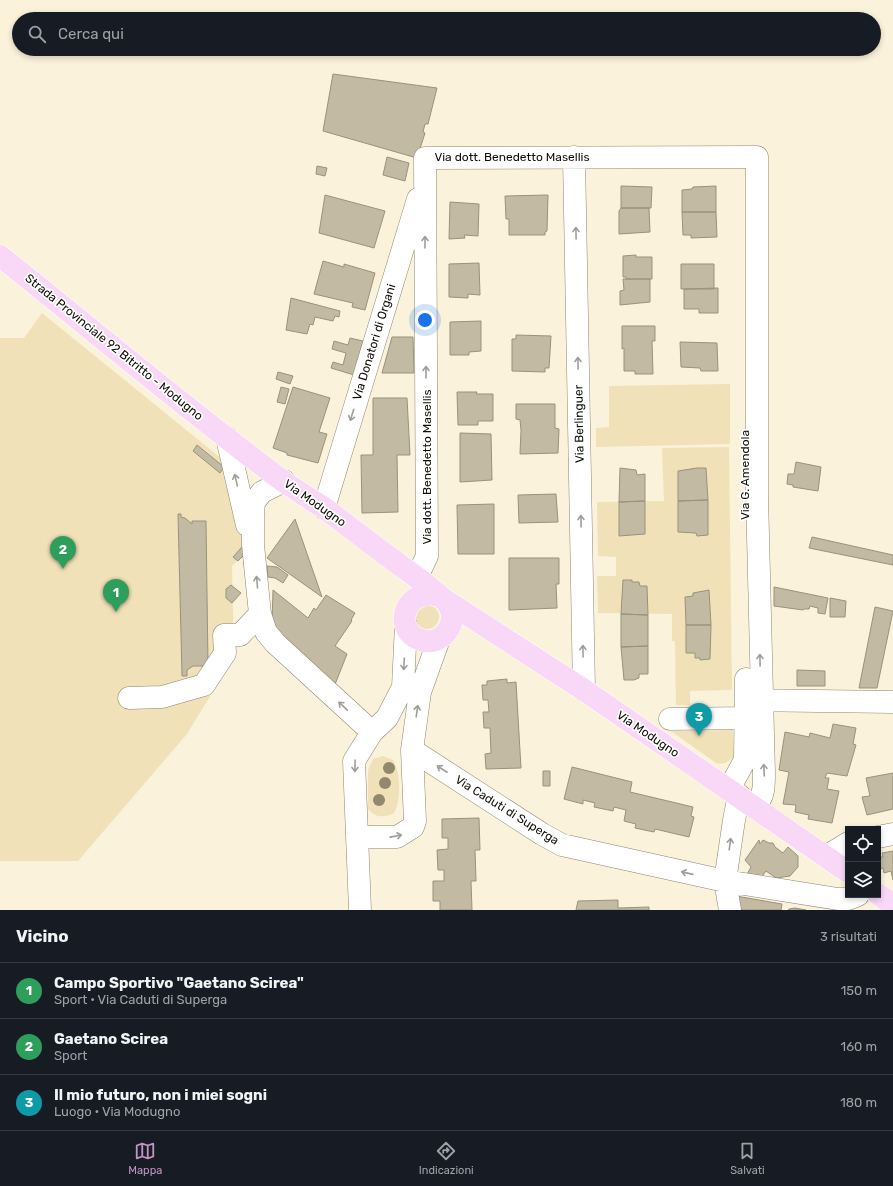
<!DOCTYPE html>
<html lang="it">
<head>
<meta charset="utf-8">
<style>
  body { margin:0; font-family:Rubik,sans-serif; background:#20242c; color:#f1f3f6 }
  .controls { position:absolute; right:12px; bottom:12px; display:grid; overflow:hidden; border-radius:0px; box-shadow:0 2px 6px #0003 }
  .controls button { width:36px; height:36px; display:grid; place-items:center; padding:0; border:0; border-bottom:1px solid #363941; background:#171b24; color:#f1f3f6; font:20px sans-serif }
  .you { position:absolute; left:425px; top:320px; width:14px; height:14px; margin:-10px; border:3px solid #fff; border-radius:50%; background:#1a73e8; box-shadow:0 0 0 6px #1a73e833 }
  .badge { display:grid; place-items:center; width:26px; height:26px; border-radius:50%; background:#c194c4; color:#fff; font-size:13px; font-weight:700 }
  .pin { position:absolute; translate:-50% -33px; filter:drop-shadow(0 1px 2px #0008) }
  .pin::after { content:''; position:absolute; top:21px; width:14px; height:12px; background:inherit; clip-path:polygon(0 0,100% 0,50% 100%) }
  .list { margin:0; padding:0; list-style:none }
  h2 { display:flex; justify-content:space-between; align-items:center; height:52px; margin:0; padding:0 16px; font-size:17px }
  h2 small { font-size:13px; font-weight:400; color:#9ea1a6 }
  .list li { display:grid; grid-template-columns:26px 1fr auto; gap:12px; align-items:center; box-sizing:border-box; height:56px; padding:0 16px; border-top:1px solid #363941 }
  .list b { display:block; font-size:15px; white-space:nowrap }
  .list p { margin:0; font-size:13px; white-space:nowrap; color:#9ea1a6 }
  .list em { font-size:13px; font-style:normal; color:#9ea1a6 }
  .icon { flex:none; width:22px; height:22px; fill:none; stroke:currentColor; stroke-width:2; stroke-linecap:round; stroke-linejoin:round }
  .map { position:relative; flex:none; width:893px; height:910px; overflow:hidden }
  .search { position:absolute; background:#171b24; box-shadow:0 2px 6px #0003; left:12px; right:12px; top:12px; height:44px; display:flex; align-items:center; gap:10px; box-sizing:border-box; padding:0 14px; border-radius:22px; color:#9ea1a6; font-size:15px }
  .sheet { height:220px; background:#171b24 }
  nav { display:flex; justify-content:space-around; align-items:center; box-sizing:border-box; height:56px; border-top:1px solid #363941; background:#171b24; font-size:11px; color:#9ea1a6 }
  nav a { display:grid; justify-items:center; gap:2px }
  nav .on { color:#c194c4 }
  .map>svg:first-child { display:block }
  .green { fill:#f1e1b8 }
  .building { fill:#c2baa3; stroke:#99927c }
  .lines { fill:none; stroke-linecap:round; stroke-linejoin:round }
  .minor-casing { stroke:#8e8671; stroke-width:23 }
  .major-casing { stroke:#fff; stroke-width:23 }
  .minor { stroke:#fff; stroke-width:22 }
  .major { stroke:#f8d7f7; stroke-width:22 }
  .tree { fill:#92886d }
  .oneway { stroke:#9f9e9b }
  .labels { text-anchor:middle; stroke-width:3.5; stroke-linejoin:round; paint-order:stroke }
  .street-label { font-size:12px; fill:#100d06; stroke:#fff }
</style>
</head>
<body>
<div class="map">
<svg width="893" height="910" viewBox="0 0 893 910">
  <rect width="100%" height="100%" fill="#faf2da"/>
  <path class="green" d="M42,313L227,463L249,550L232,566L234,657L187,734L78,861H0V338H24Z
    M730,384V444L596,447V428L609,427V386Z
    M729,447L732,690L690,691V705H676L675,641H672V614L598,613L597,576H616V557L598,556L597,502L664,501L662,448Z
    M415 617a12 12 0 1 1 24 0a12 12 0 1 1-24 0Z
    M733,730L734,756C730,762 723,765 716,763L671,731Z
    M383,756L393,760C401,771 401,802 394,813C384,818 376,818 368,809V770L373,759Z"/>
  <path class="building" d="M333,74L437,88L428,124H425L423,132L425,133L417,158L323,131Z
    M387,157L409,163L405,181L383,175Z
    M317,166L327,168L325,176L316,174Z
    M621,186L652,187L651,208H621Z
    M716,186V212H682V190L692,189L693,187Z
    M325,195L385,211L374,248L319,233Z
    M548,195L547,231L545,232V235H509V219H506L505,196Z
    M450,202L479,204L478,236L464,235L465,238L449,239Z
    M621,208H649L650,232L619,234V211Z
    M682,212H716L717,237L691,238V235H683Z
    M636,255V257H652V279H626V277H623V256Z
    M323,261L344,267V264L375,273L365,310L352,307L353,303L314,294Z
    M479,263L480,295L468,294V298L449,297V264Z
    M681,264H714V289H681Z
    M623,279H650V302L620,305V291L624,290Z
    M718,288V313H699V309H684V289Z
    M291,298L340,311L339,317L335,316L333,321L315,317L313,325L310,324L307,334L286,330Z
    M481,321V351L469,352V355H450V322Z
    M622,326H655V341H652L653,374H635V371H624V348L622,349Z
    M516,335L551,336L549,368H545V372L512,371V339H516Z
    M392,337H413L414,373H382Z
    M350,338L363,341L354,375L331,368L333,362L343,365L346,353L332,349L334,341L348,345Z
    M680,342L717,343L718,371H701L700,368L681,367Z
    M278,372L293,376L290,384L276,379Z
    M281,387L289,389L285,404L277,402Z
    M293,387L330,398L319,432L327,434L318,463L287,455V453L273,448Z
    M457,392H477L476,394H493V421H478V425H458Z
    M373,398H407L410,455H397L398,512L362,513L361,455H373Z
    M516,404H555V428L559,429L558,453L520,454L521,430L520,420L516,419Z
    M460,433L491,434L492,480L460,482Z
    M197,445L224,467L220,473L193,451Z
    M796,462L821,467L818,491L793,487V485L787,484L788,474H794Z
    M620,468L636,470L637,475L645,474V501L619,502Z
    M697,468H706L708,500L678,501V471Z
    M556,494L558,522L519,523L518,495Z
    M708,500V535L697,536L696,533L678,532V501Z
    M645,501V534L619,536V502Z
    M494,504V554H458L457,505Z
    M178,514H181V517L185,518L192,524V521H206L208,666H193L187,670V676H182Z
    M295,519L322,597L267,558Z
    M812,537L893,555V565L809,548Z
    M242,547L247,552L238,561L233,557Z
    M509,558H559V584H556L557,608L509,610Z
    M267,566L277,567L288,575L283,583L275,578L268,577Z
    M623,580H632V582H639L640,586H647L648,615L621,614Z
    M231,585L241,593L232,603L226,598V589Z
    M774,587L828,598L825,614L818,613V608L810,606L809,609H804L803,610L774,606Z
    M273,590L308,618L314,608L316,610L326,595L355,613L351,620L352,621L335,646L347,654L334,687L275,629L272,623Z
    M709,590L711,625H686L685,597L693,596V593Z
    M830,598L846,601L845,617H830Z
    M875,607L893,611L877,688H859Z
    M621,614L648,615V646L621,647Z
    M686,625H711L710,659L700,660V658H695V653H686Z
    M648,646V674H639V678L634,680H624L621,647Z
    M797,670L825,671V686H797Z
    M507,679V683L516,682L521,768L486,769L485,754L491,753L490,728H484L483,712H489L488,700H483L482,685H487V681Z
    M833,724L856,728L853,744L856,745L847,776L827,773L825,778H829L827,789L839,791L832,823L808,819L809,815L795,812L796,805L783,804L789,772L779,770L785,732L809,737L810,733L830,738Z
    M572,767L632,782L630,792L693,807L691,816L694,817L689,837L655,829L654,832L635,828L636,824L624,821L626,810L614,807L613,811L594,807L595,803L583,800V804L564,799Z
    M543,771H550V786H543Z
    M893,773V809L867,815L862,797L870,796L866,778Z
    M479,818L480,850H475L476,881H471L472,910H440V901H433V881H444V870H438L437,850L448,849V838H442V819Z
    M759,840L760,844L763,840L769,843H773L775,847L783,853L788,847L798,856V867L790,876L776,878L766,871L760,879L746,876L751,867L745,860Z
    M893,851V880L891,871L884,873L883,868L880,869L879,857H883L882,853Z
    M736,896L782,904L781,910H737Z
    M618,900V908L649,907V910H576L578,901Z
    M789,909L795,908L806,910H788Z"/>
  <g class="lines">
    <defs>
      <path id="minor" d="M574,157L584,690
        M227,438L247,525
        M284,481L262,492L254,502L253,515V545L260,614L266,632L275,643L372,732
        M324,508L418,199
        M417,577L427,556L425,158L757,157V496L764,774C764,787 764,797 755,806
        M129,698L162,697L204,685L225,653L224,635H240L260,614
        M746,700L893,702
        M670,719L746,718
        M412,750L542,834L562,845L725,881L838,899H848L858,895
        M729,789L745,760L746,679
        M358,837H397L413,827L415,821L412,750L420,692L439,639
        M878,837L893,834
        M827,856L848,843
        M360,910L354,761L372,732L387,718L403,687L406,625
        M730,910L725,881L734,820L739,795"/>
      <path id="major" d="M0,256C94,331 186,409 283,481C296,490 310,499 324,508C346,524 367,541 389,557C402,567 416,576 429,587C435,593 445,598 449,606C459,624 441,647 421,640C391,630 405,586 439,596
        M445,600L584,690L848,872
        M878,894L893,905"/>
    </defs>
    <use href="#minor" class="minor-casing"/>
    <use href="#major" class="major-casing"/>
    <use href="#minor" class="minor"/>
    <use href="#major" class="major"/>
  </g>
  <g class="tree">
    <circle cx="389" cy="768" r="6"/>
    <circle cx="385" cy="783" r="6"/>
    <circle cx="379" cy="800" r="6"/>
  </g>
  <defs><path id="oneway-shaft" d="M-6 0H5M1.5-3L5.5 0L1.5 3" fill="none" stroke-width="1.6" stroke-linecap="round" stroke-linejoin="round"/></defs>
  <g class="oneway">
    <use href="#oneway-shaft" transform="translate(576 233) rotate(-91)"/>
    <use href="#oneway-shaft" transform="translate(425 242) rotate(-90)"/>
    <use href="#oneway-shaft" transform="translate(578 363) rotate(-91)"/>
    <use href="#oneway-shaft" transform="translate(426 372) rotate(-90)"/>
    <use href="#oneway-shaft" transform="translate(352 415) rotate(107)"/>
    <use href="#oneway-shaft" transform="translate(236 480) rotate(-103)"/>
    <use href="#oneway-shaft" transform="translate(581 521) rotate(-91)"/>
    <use href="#oneway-shaft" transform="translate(257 582) rotate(-95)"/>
    <use href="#oneway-shaft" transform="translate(583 651) rotate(-91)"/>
    <use href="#oneway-shaft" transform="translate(760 660) rotate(-91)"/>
    <use href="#oneway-shaft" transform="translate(404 664) rotate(93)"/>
    <use href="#oneway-shaft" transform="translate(343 706) rotate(-137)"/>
    <use href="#oneway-shaft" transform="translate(417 711) rotate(-82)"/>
    <use href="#oneway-shaft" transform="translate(355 766) rotate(91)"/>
    <use href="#oneway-shaft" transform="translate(442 769) rotate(-147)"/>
    <use href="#oneway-shaft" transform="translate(764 770) rotate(-93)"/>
    <use href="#oneway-shaft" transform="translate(396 836) rotate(-11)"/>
    <use href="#oneway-shaft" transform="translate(730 844) rotate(-82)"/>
    <use href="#oneway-shaft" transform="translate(687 873) rotate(-167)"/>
  </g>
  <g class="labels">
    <g class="street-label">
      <text x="512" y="161">Via dott. Benedetto Masellis</text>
      <text transform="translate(374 342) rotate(-73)" y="4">Via Donatori di Organi</text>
      <text transform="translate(114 347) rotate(39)" y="4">Strada Provinciale 92 Bitritto - Modugno</text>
      <text transform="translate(579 424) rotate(-91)" y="4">Via Berlinguer</text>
      <text transform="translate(427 467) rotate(-90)" y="4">Via dott. Benedetto Masellis</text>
      <text transform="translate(745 475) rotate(-90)" y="4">Via G. Amendola</text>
      <text transform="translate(315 503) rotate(35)" y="4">Via Modugno</text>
      <text transform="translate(648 734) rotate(34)" y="4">Via Modugno</text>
      <text transform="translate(507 810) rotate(32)" y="4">Via Caduti di Superga</text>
    </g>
  </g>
</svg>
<div class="controls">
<button><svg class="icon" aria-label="locate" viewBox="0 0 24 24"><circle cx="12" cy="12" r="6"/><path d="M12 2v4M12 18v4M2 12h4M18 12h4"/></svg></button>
<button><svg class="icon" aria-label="layers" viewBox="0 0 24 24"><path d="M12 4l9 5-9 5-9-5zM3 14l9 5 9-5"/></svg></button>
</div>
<div class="you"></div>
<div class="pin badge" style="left:116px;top:612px;background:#2e9e5b">1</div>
<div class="pin badge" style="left:63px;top:569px;background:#2e9e5b">2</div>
<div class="pin badge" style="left:699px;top:736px;background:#0f9aa8">3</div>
<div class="search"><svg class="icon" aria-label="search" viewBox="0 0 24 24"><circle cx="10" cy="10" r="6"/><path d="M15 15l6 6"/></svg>Cerca qui</div>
</div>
<section class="sheet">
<h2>Vicino<small>3 risultati</small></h2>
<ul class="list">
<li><span class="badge" style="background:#2e9e5b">1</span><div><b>Campo Sportivo &quot;Gaetano Scirea&quot;</b><p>Sport · Via Caduti di Superga</p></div><em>150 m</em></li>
<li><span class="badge" style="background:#2e9e5b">2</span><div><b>Gaetano Scirea</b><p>Sport</p></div><em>160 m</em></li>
<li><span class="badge" style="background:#0f9aa8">3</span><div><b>Il mio futuro, non i miei sogni</b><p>Luogo · Via Modugno</p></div><em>180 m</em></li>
</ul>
</section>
<nav>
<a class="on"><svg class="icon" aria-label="map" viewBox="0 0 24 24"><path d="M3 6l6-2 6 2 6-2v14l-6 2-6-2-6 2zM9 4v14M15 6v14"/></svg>Mappa</a>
<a><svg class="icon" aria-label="directions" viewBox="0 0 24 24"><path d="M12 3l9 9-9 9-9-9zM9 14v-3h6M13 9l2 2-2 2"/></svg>Indicazioni</a>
<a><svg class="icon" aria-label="saved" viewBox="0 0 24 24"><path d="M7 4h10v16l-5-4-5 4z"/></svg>Salvati</a>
</nav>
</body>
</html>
